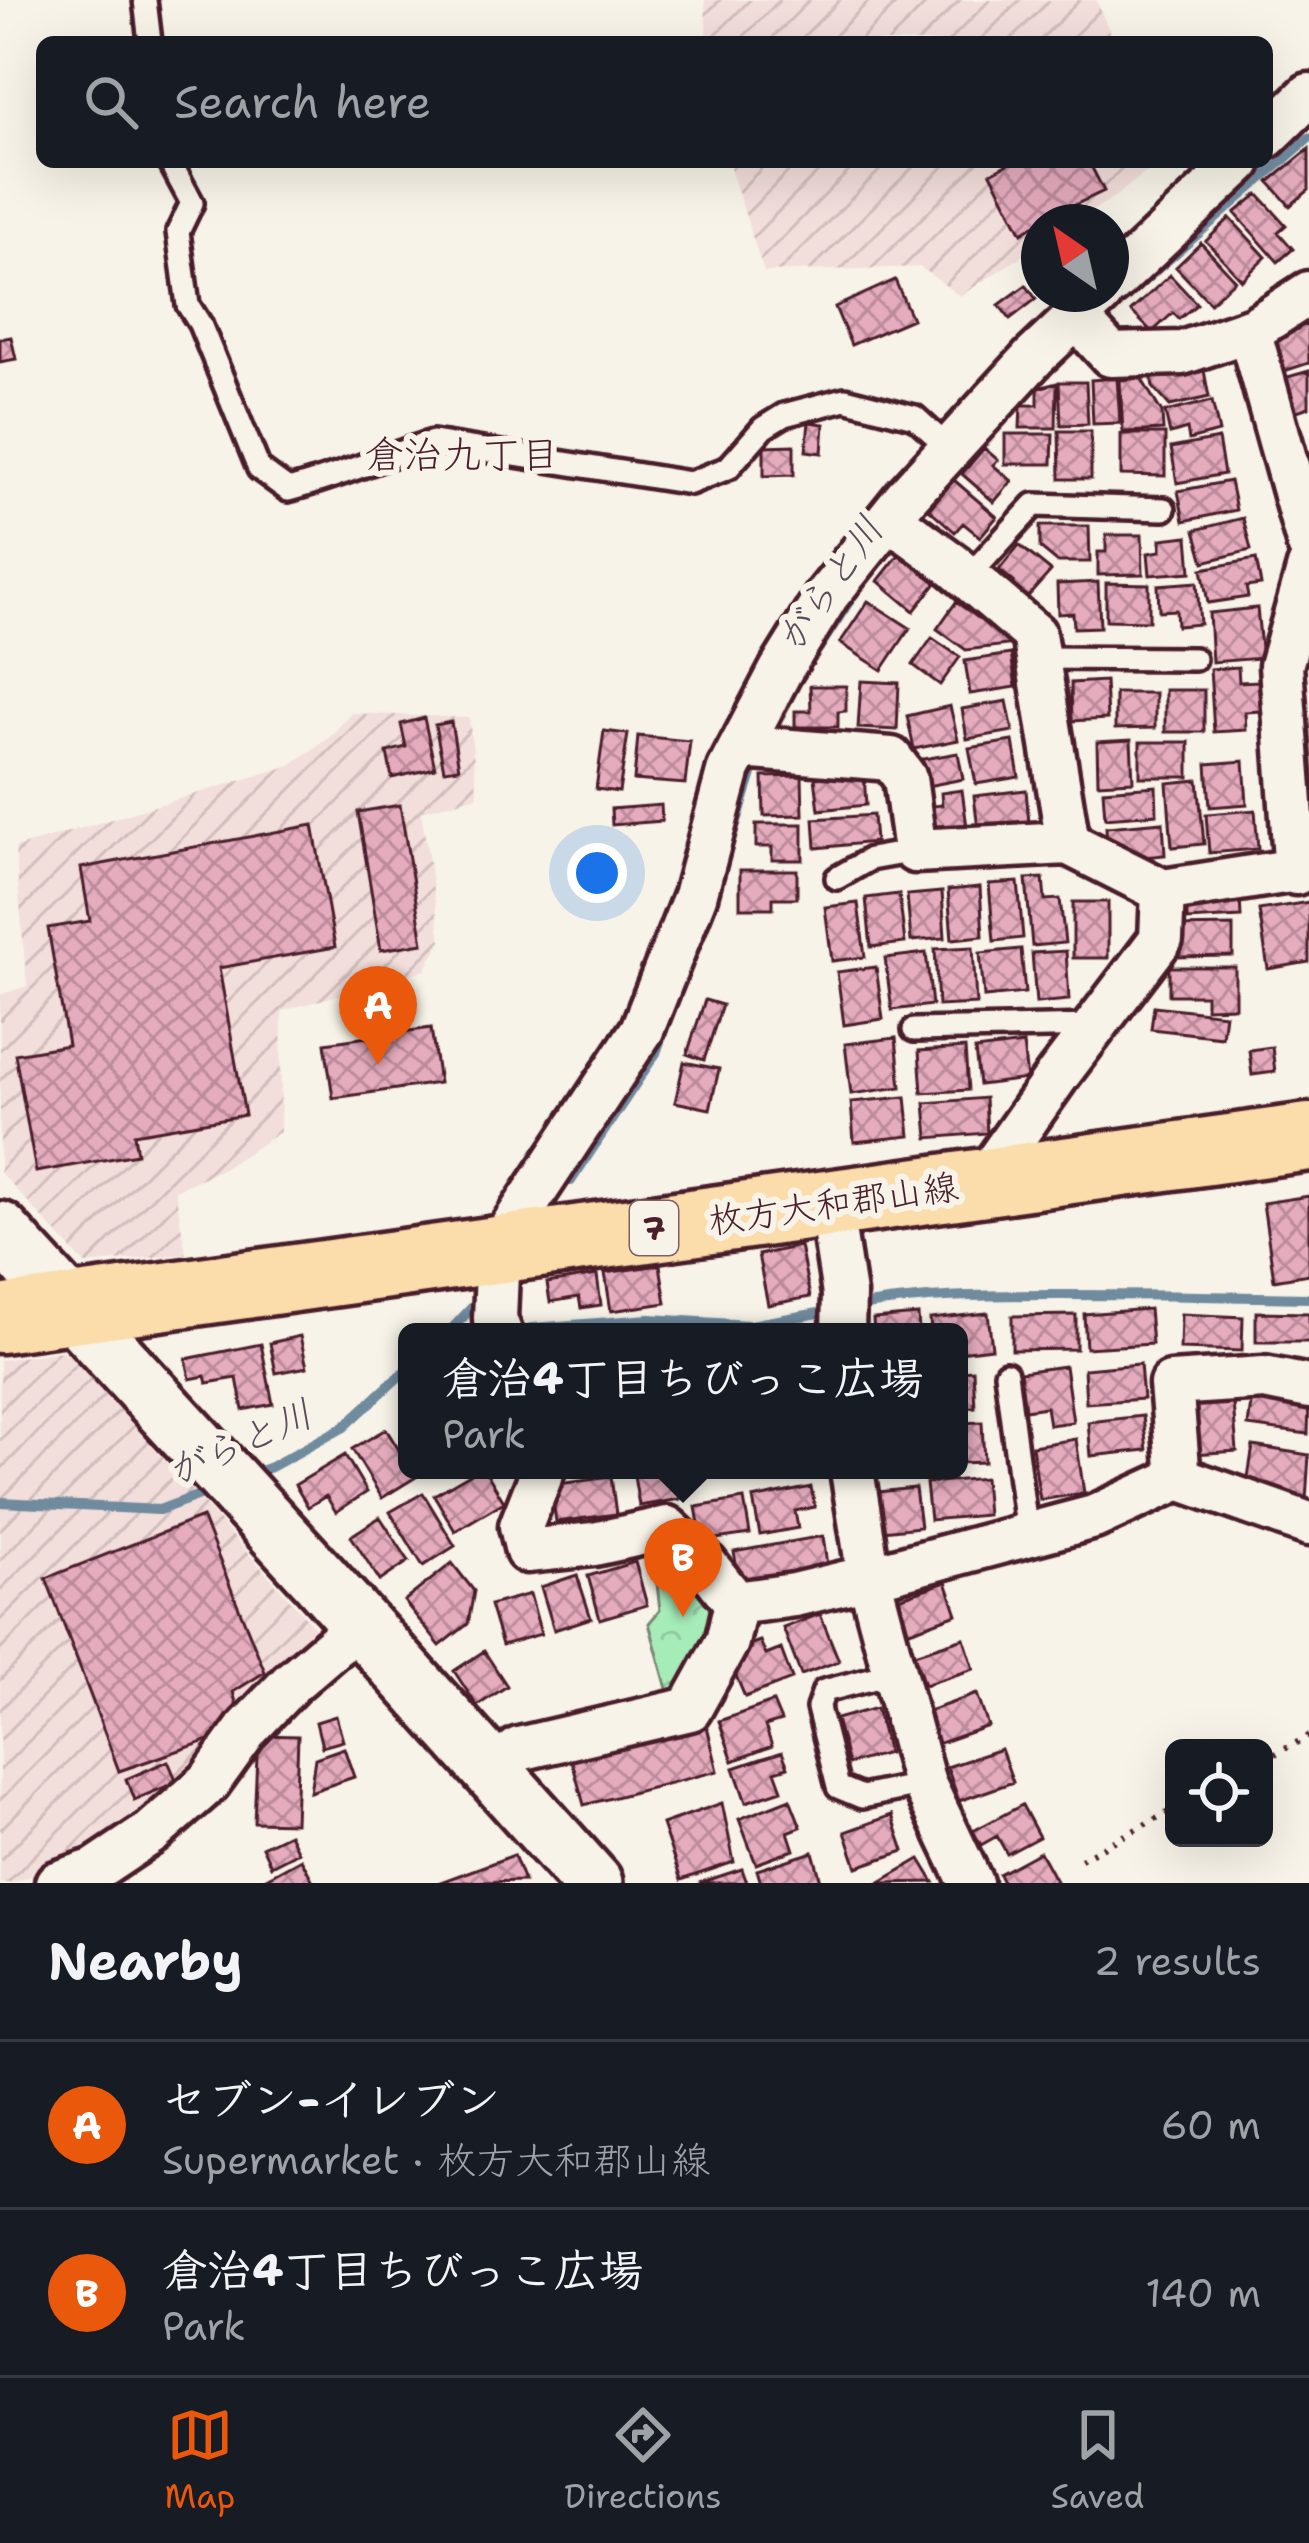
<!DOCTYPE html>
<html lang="en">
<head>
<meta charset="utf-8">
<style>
  body { margin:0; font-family:"Shantell Sans","Klee One",sans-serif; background:#242831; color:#f1f3f6 }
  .controls { position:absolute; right:36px; bottom:36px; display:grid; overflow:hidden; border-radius:18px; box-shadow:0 12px 48px #0002 }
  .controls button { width:108px; height:108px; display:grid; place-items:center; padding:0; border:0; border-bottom:3px solid #363941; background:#171b24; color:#f1f3f6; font:60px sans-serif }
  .compass { position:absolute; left:1021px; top:204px; width:108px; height:108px; border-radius:50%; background:#171b24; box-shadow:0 12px 48px #0002; rotate:326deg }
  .you { position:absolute; left:597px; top:873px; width:42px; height:42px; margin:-30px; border:9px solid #fff; border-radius:50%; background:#1a73e8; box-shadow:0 0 0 18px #1a73e833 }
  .badge { display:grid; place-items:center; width:78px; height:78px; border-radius:50%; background:#ea580c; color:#fff; font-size:39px; font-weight:700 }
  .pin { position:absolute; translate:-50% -99px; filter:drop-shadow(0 3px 6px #0008) }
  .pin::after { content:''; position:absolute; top:63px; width:42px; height:36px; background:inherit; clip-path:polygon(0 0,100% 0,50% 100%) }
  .popup { position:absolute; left:398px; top:1323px; width:570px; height:156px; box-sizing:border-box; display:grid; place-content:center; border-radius:18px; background:#171b24; filter:drop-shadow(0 3px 9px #0005); font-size:39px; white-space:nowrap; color:#9ea1a6 }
  .popup b { font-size:45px; color:#f1f3f6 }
  .popup::after { content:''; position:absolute; left:50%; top:100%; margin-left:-24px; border:24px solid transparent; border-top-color:#171b24 }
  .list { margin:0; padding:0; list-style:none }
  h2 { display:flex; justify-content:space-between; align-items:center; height:156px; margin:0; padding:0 48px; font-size:51px }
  h2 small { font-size:39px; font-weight:400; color:#9ea1a6 }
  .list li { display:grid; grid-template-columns:78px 1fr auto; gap:36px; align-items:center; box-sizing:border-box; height:168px; padding:0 48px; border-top:3px solid #363941 }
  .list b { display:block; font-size:45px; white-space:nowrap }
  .list p { margin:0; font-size:39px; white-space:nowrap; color:#9ea1a6 }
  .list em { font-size:39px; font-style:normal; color:#9ea1a6 }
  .icon { flex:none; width:66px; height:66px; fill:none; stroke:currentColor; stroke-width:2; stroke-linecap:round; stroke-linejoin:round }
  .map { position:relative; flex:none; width:1309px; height:1883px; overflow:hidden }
  .search { position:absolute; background:#171b24; box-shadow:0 12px 48px #0002; left:36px; right:36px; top:36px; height:132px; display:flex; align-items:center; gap:30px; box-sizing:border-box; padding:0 42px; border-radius:18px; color:#9ea1a6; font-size:45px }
  .sheet { height:492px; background:#171b24 }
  nav { display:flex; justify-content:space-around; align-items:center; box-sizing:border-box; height:168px; border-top:3px solid #363941; background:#171b24; font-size:33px; color:#9ea1a6 }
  nav a { display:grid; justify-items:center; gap:6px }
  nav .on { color:#ea580c }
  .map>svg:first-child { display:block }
  .industrial { fill:url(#industrial-furrows) }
  .park { fill:url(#park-crowns); stroke:#788672; stroke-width:3 }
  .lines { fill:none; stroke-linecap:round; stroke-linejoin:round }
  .stream { stroke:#708a9e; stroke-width:10 }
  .building { fill:url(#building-cross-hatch); stroke:#4a1f2b; stroke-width:3 }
  .lane-casing { stroke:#4a1f2b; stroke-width:30 }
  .street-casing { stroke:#4a1f2b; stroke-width:51 }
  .secondary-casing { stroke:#4a1f2b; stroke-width:66 }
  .primary-casing { stroke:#4a1f2b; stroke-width:75 }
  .path { stroke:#4a1f2b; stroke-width:6; stroke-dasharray:3 9; stroke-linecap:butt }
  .lane { stroke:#f7f3e8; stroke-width:21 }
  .street { stroke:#f7f3e8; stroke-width:42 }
  .secondary { stroke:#f7f3e8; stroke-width:57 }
  .primary { stroke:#faddab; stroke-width:66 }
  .labels { text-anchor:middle; stroke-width:12; stroke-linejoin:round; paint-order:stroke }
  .shield { fill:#f7f3e8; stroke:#7e5f64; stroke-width:3 }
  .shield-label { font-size:33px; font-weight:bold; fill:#4a1f2b }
  .street-label { font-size:36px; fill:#4a1f2b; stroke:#f7f3e8 }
  .neighbourhood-label { font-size:39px; fill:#4a1f2b; stroke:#f7f3e8 }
  .water-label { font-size:39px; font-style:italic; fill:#5a4c5b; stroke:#f7f3e8 }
</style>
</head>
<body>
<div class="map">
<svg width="1309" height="1883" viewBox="0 0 1309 1883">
  <defs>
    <pattern id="industrial-furrows" width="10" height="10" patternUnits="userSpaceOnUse" patternTransform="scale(3)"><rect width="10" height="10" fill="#f2dedb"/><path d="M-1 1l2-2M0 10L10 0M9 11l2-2" fill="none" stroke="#d1bebc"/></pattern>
    <pattern id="park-crowns" width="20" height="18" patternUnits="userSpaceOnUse" patternTransform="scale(3)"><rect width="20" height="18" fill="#a6ecb9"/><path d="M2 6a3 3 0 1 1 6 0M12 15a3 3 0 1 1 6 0" fill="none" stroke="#90ca9f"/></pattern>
    <pattern id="building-cross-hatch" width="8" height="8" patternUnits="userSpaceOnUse" patternTransform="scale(3)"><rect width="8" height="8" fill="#e5acbe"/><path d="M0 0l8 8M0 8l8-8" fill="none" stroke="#bc8b9b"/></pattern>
  </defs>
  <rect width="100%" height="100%" fill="#f7f3e8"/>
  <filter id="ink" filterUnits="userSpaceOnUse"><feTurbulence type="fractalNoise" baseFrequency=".00833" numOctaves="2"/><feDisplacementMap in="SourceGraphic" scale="24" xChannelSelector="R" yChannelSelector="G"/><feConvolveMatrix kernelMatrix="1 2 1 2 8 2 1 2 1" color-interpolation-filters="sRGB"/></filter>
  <g filter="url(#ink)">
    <path class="industrial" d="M705,0H1096L1114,42H707Z
      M728,162H1159L1117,195L1075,222H1039V245L960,296L920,267L764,272Z
      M351,713L469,718L478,796L421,811L441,941L425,970L282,1011L280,1132L224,1168L175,1190L186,1254L85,1264L0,1172V995L27,986L15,848L289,766L330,737Z
      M62,1351L72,1357L326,1640L243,1724L97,1853L11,1883H0V1360Z"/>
    <path class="park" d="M653,1549L707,1599L714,1627L669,1696L649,1623L660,1610Z"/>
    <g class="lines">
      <path class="stream" d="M1139,285L1309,138
        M819,648L858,588
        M732,837L757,758
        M571,1181L656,1053L664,1030
        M855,1307C921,1295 991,1295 1058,1295C1142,1295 1225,1296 1309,1298
        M449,1332L477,1302
        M512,1332L532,1328L650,1319L750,1325L836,1310
        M247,1476L271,1467L344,1427L407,1369
        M0,1502L159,1510L213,1490"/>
    </g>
    <path class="building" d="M1309,149V190L1290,206L1269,182Z
      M1012,162H1089L1104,191L1039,222L1022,233L991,173Z
      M1258,194L1286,225L1278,232L1293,249L1278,262L1235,213Z
      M1230,218L1266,257L1242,280L1206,241Z
      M1201,243L1235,280L1210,303L1176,267Z
      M1170,275L1197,304L1179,319L1173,313L1152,332L1131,311Z
      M895,280L912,319L851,345L835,307Z
      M1026,285L1036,299L1010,319L999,305Z
      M1308,324L1309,363L1281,372L1270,335Z
      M11,337L16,359L0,362V339Z
      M1203,365L1209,397L1170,406L1153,387L1151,376Z
      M1309,371V407L1294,412L1284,378Z
      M1117,378L1120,423L1093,424L1091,380Z
      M1141,378L1162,413L1163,430L1123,432L1120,380Z
      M1059,382H1086L1088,424L1061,425Z
      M1057,383L1056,428H1020L1021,405H1038V388Z
      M1212,401L1219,432L1189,440L1187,429L1170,434L1165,412Z
      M809,422L824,424L822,453L806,451Z
      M1059,431H1091V479H1060Z
      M1005,434H1053L1052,464H1005Z
      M1121,434H1165V476L1121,475Z
      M1218,439L1224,474L1177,483L1171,448Z
      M794,445V475L764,476V446Z
      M984,448L998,460L993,465L1012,481L994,502L962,474Z
      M954,480L997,517L980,537L963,523L955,532L929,509Z
      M1230,481L1236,510L1184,521L1178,491Z
      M1243,518L1251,550L1204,562L1195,530Z
      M1040,526H1089L1090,562H1057L1040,548Z
      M1106,535H1142L1143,574L1098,575V552H1106Z
      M1188,536L1191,572L1150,575L1148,553L1161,551V539Z
      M1019,545L1051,571L1025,600L1009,587L1014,582L999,570Z
      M901,552L937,582L914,611L878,581Z
      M1256,559L1261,585L1246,587L1248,597L1208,603L1202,569Z
      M1098,582L1100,627L1074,628L1073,613L1058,614L1057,584Z
      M1197,582L1200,624L1177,626L1176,610L1159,611L1158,585Z
      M1106,583L1149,584V621L1106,620Z
      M868,601L910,628L882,670L840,643Z
      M956,602L1015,644L966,650L937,629Z
      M1257,608L1262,658L1212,662L1209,613Z
      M932,638L960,657L940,685L913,665Z
      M1011,654L1016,687L970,694L965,661Z
      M1238,667L1239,682L1259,681L1261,711L1245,712L1246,730L1214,732L1210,669Z
      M861,681L899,683L897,730L858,728Z
      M1105,681L1107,719L1072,721L1071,683Z
      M810,686H846V711L838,712V727H795V711H811Z
      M1165,690H1204V732H1165Z
      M1115,693H1155V728L1115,729Z
      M1007,701L1013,731L967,739L962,709Z
      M950,706L958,740L914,749L907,716Z
      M424,718L435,768L392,778L387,752L406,747L401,724Z
      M451,722L459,768L444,770L435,725Z
      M604,731L628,734L619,792L596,789Z
      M638,736L690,741L685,784L634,780Z
      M1131,740L1133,781L1098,783L1097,742Z
      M1013,741L1019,777L976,784L969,748Z
      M1140,742H1189V777H1140Z
      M958,753L963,779L917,788L912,761Z
      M1244,761L1247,804L1210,807L1207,764Z
      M864,774L866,805L819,810L815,778Z
      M802,776L803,815L764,816L763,777Z
      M1198,780L1204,844L1172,847L1167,783Z
      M1156,786L1157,814L1105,818L1103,790Z
      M962,790L967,827L929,833L924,807L942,805L941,793Z
      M1026,790L1029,823L978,829L974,796Z
      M400,805L423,943L381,950L358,812Z
      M661,805L662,821L612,825L611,809Z
      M1255,810L1258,849L1209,853L1206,814Z
      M873,815L875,842L816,848L814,819Z
      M1163,822L1165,855L1120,859L1119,845L1107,846L1106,827Z
      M756,824H803V860H772V847H756Z
      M313,825L335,947L219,968L245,1115L134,1134L137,1154L36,1172L15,1054L68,1045L48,928L90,921L81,868Z
      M740,870H797V898H773V908H740Z
      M1043,878L1045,900L1060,899L1065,943L1032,946L1026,879Z
      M1018,882L1023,938L994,941L989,884Z
      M980,887L983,936L952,939L948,890Z
      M942,892L945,938L911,941L907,895Z
      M899,894L905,943L871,947L866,898Z
      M1240,896L1241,917L1187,920V899Z
      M1073,902H1108V958H1073Z
      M1309,902V962L1268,969L1259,910Z
      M858,903L865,957L832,961L825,907Z
      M1233,926V956L1173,957V927Z
      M973,947L976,1004L938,1006L935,949Z
      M1021,949L1025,993L984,997L980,953Z
      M1066,951L1069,1000L1036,1003L1032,953Z
      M926,953L932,1005L892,1010L885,958Z
      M876,967L883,1019L844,1025L837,972Z
      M1169,967H1235V1007L1206,1008V995H1169Z
      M705,1000L722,1005L704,1060L687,1054Z
      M1154,1006L1225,1014L1222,1037L1151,1029Z
      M431,1028L439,1083L333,1098L325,1043Z
      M896,1038L901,1087L851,1094L845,1044Z
      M1023,1044L1027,1079L979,1085L975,1050Z
      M1272,1047L1275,1072L1252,1075L1249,1050Z
      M965,1048L968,1090L922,1093L919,1051Z
      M684,1062L719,1069L710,1109L675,1102Z
      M906,1097L910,1136L854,1142L851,1102Z
      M985,1098L987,1133L928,1138L925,1103Z
      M1309,1196V1274L1274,1280L1263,1203Z
      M800,1246L810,1297L768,1305L758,1255Z
      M660,1265L666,1303L611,1311L605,1273Z
      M597,1275L601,1305L581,1308L579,1297L550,1302L547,1283Z
      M1149,1309L1152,1344L1086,1348L1084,1314Z
      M1256,1312L1309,1313V1342H1256Z
      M988,1313L992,1348L959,1352V1332H931L930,1319Z
      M1181,1314L1243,1317L1242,1351L1180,1349Z
      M918,1315L919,1332H874L873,1319Z
      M1076,1315V1349L1012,1350V1316Z
      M300,1336L307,1367L276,1373L270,1343Z
      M261,1344L273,1404L243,1410L237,1378L207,1383L205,1376L190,1379L186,1359Z
      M1140,1364L1143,1399L1086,1403L1084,1369Z
      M1065,1366L1073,1422L1049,1425L1046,1407L1025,1410L1020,1372Z
      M973,1370L975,1407L959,1408V1371Z
      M1252,1396L1309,1403L1308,1434L1248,1426Z
      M1233,1403L1237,1451L1194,1454L1191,1405Z
      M1143,1416L1147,1450L1091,1456L1088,1422Z
      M982,1422L984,1462L959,1463V1423Z
      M386,1429L407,1463V1470H411L416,1477L382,1498L352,1449Z
      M1076,1439L1084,1493L1040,1500L1032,1446Z
      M1253,1446L1309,1455L1306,1500L1246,1490Z
      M345,1455L367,1492L336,1512L326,1496L308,1507L295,1485Z
      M477,1470H485L504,1502L455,1531L434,1495Z
      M633,1470H676L680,1499L639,1506Z
      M611,1477L616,1514L556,1522L551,1485Z
      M984,1478L987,1515L930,1520L926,1483Z
      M811,1487L815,1507L795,1511L798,1528L760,1535L753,1499Z
      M915,1488L920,1527L873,1532L868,1493Z
      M423,1493L455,1546L423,1566L390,1512Z
      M744,1499L750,1534L702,1541L696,1507Z
      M202,1517L265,1672L233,1692L239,1713L218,1737L119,1771L46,1578Z
      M380,1517L409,1561L380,1581L351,1536Z
      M823,1536L827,1565L739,1581L734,1552Z
      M635,1562L647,1605L600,1619L588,1576Z
      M452,1563L474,1591L468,1624L440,1646L404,1601Z
      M577,1575L591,1618L554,1630L541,1587Z
      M946,1582L957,1614L904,1633L893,1600Z
      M530,1594L541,1634L502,1645L490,1605Z
      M820,1614L839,1661L801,1675L783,1628Z
      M964,1638L974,1669L924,1685L914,1654Z
      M760,1641L766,1655L781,1649L792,1679L745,1697L732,1666L743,1662L738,1649Z
      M484,1651L507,1686L477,1706L454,1671Z
      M977,1694L988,1726L937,1744L926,1712Z
      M773,1702L781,1721L765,1726L772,1746L733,1761L719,1721Z
      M876,1708L888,1753L848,1764L836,1719Z
      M336,1716L343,1741L322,1747L316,1722Z
      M707,1727L718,1771L584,1805L572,1761Z
      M258,1735L298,1736L295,1823L254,1822Z
      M344,1748L354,1777L310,1792L315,1758Z
      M1001,1749L1013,1782L959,1801L947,1767Z
      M782,1752L788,1767L775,1771L782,1790L746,1802L734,1768Z
      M168,1761L177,1782L134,1800L126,1779Z
      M790,1799L801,1827L788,1832L794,1850L756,1864L739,1819Z
      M722,1803L734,1862L681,1880L662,1824Z
      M1022,1805L1039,1837L1007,1854L997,1836L981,1845L973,1831Z
      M892,1815L904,1851L857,1867L845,1832Z
      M289,1834L298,1852L271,1866L262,1847Z
      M813,1852L821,1881L814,1883H761L757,1870Z
      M1040,1852L1057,1883H1003L999,1874Z
      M514,1855L524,1881L438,1883Z
      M301,1859L314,1883H257Z
      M920,1859L934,1882L879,1883Z
      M742,1869L747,1883H699Z"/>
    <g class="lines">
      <defs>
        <path id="lane" d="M145,0L150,42
          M170,162L192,203L178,232L188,305L200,324L259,469L288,490C338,477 384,456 433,442L690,483L728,468L763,428L784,415L845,399L915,417L950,449
          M968,577L1034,505L1164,509
          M1038,658L1194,659
          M837,878L870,859L915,851
          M914,1030L1095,1026
          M1006,1373L1027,1535
          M894,1673L824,1691L818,1708L838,1787L862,1797L924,1784"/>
        <path id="street" d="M1267,136L1309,95
          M1111,284L1240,162
          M1076,317L1111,355L1182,353L1255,328L1309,293
          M1249,330L1309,545
          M889,518L953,565L1034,634L1068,843L1163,891L1161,939L1057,1076L982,1183
          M741,747L891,759L905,778L915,851L1068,843
          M1296,873L1281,666L1309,567
          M1163,891L1309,868
          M830,1204L844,1294L843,1332
          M500,1332L495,1319L498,1248L642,1030L695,896L729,769L781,670L828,594L906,497L1034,357L1101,294
          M543,1470L521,1526L527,1551L594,1544L667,1528L706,1565L736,1603L794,1595L869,1577L924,1784L971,1883
          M852,1470L869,1577L1094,1517L1179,1478L1309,1524
          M1179,1478L1171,1384L1264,1378L1309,1387
          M491,1770L519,1749L690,1709L727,1642L736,1603
          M57,1883L95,1870L152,1832L209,1782L247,1729L291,1683L360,1624"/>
        <path id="secondary" d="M0,1231L319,1578L593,1883"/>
        <path id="primary" d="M0,1319L1309,1137"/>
      </defs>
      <use href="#lane" class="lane-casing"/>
      <use href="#street" class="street-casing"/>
      <use href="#secondary" class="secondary-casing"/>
      <use href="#primary" class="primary-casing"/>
      <path class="path" d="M1264,1760L1309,1736
        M1081,1859L1174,1809"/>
      <use href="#lane" class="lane"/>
      <use href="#street" class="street"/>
      <use href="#secondary" class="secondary"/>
      <use href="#primary" class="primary"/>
    </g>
  </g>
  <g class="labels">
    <rect class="shield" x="630" y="1201" width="48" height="54" rx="9"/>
    <g class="shield-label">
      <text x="654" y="1240">7</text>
    </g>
    <g class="street-label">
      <text transform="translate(833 1203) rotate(-8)" y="13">枚方大和郡山線</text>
    </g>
    <g class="neighbourhood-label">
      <text x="462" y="468">倉治九丁目</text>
    </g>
    <g class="water-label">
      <text transform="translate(829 584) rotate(-55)" y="14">がらと川</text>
      <text transform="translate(239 1442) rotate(-24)" y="14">がらと川</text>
    </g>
  </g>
</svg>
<div class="controls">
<button><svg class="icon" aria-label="locate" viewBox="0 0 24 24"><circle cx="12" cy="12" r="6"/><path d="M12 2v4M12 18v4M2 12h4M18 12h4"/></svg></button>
</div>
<svg class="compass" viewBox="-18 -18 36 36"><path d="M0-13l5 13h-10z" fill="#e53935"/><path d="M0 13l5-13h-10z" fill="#9ea1a6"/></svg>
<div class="you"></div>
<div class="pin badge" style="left:378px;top:1065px">A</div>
<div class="pin badge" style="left:683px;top:1617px">B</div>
<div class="popup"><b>倉治4丁目ちびっこ広場</b>Park</div>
<div class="search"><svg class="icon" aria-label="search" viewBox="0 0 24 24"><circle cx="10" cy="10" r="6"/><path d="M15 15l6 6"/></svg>Search here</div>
</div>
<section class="sheet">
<h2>Nearby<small>2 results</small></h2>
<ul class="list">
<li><span class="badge">A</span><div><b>セブン-イレブン</b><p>Supermarket · 枚方大和郡山線</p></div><em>60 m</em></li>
<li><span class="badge">B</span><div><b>倉治4丁目ちびっこ広場</b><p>Park</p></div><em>140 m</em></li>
</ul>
</section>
<nav>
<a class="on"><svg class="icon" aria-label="map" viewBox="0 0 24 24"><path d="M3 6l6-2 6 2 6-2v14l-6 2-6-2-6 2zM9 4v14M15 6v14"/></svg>Map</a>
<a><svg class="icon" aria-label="directions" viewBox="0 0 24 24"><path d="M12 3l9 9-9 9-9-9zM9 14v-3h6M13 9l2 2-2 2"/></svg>Directions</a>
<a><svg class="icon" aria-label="saved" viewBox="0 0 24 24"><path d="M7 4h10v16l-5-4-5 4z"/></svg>Saved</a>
</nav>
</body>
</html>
